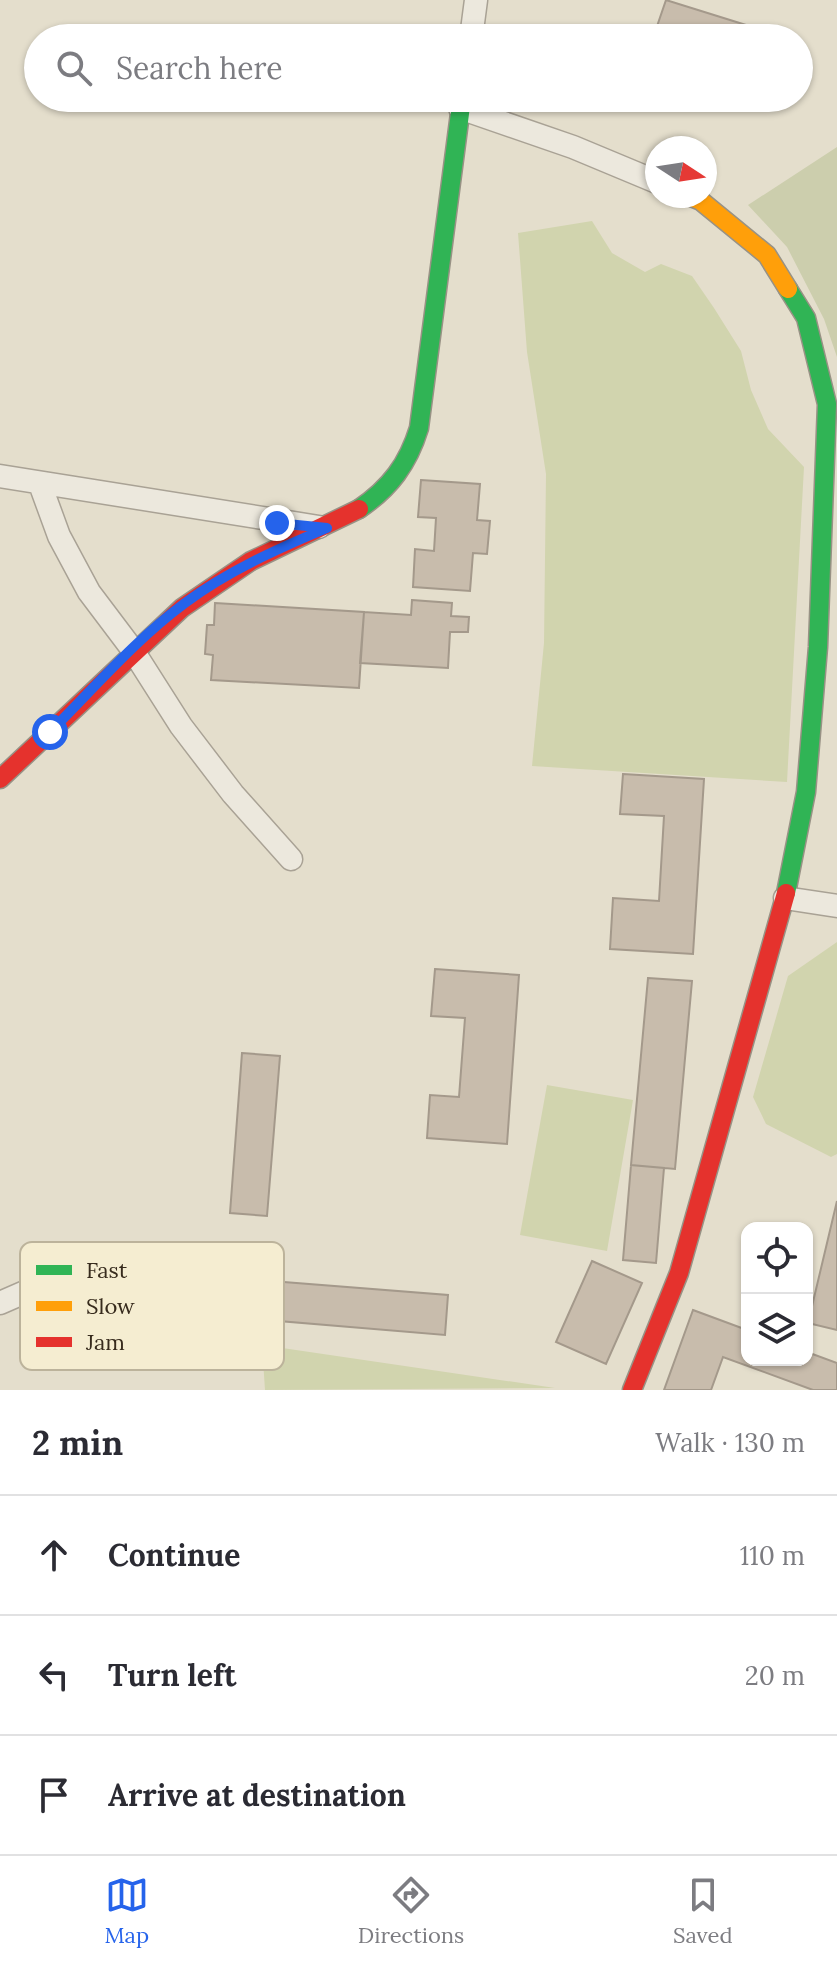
<!DOCTYPE html>
<html lang="en">
<head>
<meta charset="utf-8">
<style>
  body { margin:0; font-family:Lora,serif; background:#f7f7f7; color:#2b2b33 }
  .controls { position:absolute; right:24px; bottom:24px; display:grid; overflow:hidden; border-radius:16px; box-shadow:0 2px 6px #0004 }
  .controls button { width:72px; height:72px; display:grid; place-items:center; padding:0; border:0; border-bottom:2px solid #e1e1e2; background:#fff; color:#2b2b33; font:40px sans-serif }
  .compass { position:absolute; left:645px; top:136px; width:72px; height:72px; border-radius:50%; background:#fff; box-shadow:0 2px 6px #0004; rotate:102deg }
  .stop { position:absolute; width:24px; height:24px; margin:-18px; border:6px solid #2563eb; border-radius:50%; background:#fff }
  .stop.end { background:#2563eb; border-color:#fff; box-shadow:0 2px 8px #0008 }
  .list { margin:0; padding:0; list-style:none }
  h2 { display:flex; justify-content:space-between; align-items:center; height:104px; margin:0; padding:0 32px; font-size:34px }
  h2 small { font-size:26px; font-weight:400; color:#7c7c81 }
  .list li { display:grid; grid-template-columns:52px 1fr auto; gap:24px; align-items:center; box-sizing:border-box; height:120px; padding:0 32px; border-top:2px solid #e1e1e2 }
  .list b { display:block; font-size:30px; white-space:nowrap }
  .list em { font-size:26px; font-style:normal; color:#7c7c81 }
  .icon { flex:none; width:44px; height:44px; fill:none; stroke:currentColor; stroke-width:2; stroke-linecap:round; stroke-linejoin:round }
  .map { position:relative; flex:none; width:837px; height:1390px; overflow:hidden }
  .search { position:absolute; background:#fff; box-shadow:0 2px 6px #0004; left:24px; right:24px; top:24px; height:88px; display:flex; align-items:center; gap:20px; box-sizing:border-box; padding:0 28px; border-radius:44px; color:#7c7c81; font-size:30px }
  .sheet { height:464px; background:#fff }
  nav { display:flex; justify-content:space-around; align-items:center; box-sizing:border-box; height:112px; border-top:2px solid #e1e1e2; background:#fff; font-size:22px; color:#7c7c81 }
  nav a { display:grid; justify-items:center; gap:4px }
  nav .on { color:#2563eb }
  .map>svg:first-child { display:block }
  .green { fill:#d1d4ae }
  .cemetery { fill:#cccead }
  .building { fill:#c8bcac; stroke:#a4998b; stroke-width:2 }
  .lines { fill:none; stroke-linecap:round; stroke-linejoin:round }
  .street-casing { stroke:#a9a295; stroke-width:25 }
  .fast-casing { stroke:#989285; stroke-width:21 }
  .slow-casing { stroke:#989285; stroke-width:21 }
  .jam-casing { stroke:#989285; stroke-width:21 }
  .street { stroke:#ece8dd; stroke-width:22 }
  .fast { stroke:#30b455; stroke-width:18 }
  .slow { stroke:#ff9f0a; stroke-width:18 }
  .jam { stroke:#e5322d; stroke-width:18 }
  .route { stroke:#2563eb; stroke-width:10 }
  .key { fill:#f5edd1; stroke:#bcb39b; stroke-width:2 }
  .key-label { font-size:22px; fill:#372b1d }
</style>
</head>
<body>
<div class="map">
<svg width="837" height="1390" viewBox="0 0 837 1390">
  <rect width="100%" height="100%" fill="#e4decc"/>
  <path class="green" d="M592,221L612,253L645,272L661,264L692,276L714,308L741,351L751,390L768,429L804,467L787,782L532,766L544,643L546,474L527,352L518,233Z
    M837,942V1154L831,1157L766,1124L753,1097L788,976Z
    M547,1085L633,1100L607,1251L520,1235Z
    M262,1345L555,1388L265,1390Z"/>
  <path class="cemetery" d="M837,147V357L824,319L787,247L748,205Z"/>
  <path class="building" d="M666,0L746,25L743,38H653Z
    M421,480L480,484L477,520L490,521L487,554L473,553L470,591L413,587L415,549L434,551L436,518L418,517Z
    M412,600L452,603L451,616L469,617L468,632H450L448,668L360,663L364,612L411,615Z
    M215,603L364,612L359,688L211,680L213,655L205,654L207,625H214Z
    M623,774L704,779L693,954L610,949L613,898L659,901L664,816L620,814Z
    M435,969L519,975L507,1144L427,1138L430,1095L459,1097L465,1018L431,1016Z
    M648,978L692,981L675,1169L631,1165Z
    M242,1053L280,1056L267,1216L230,1213Z
    M631,1165L664,1168L656,1263L623,1260Z
    M837,1201V1330L808,1323Z
    M592,1261L642,1283L606,1364L556,1342Z
    M271,1281L448,1295L445,1335L267,1320Z
    M693,1310L747,1330V1360H807V1352L837,1363V1390H813L723,1357L711,1390H664Z"/>
  <g class="lines">
    <defs>
      <path id="street" d="M471,38L476,0
        M460,108L573,147L657,182
        M0,476L319,527
        M40,484L59,536L89,592L132,649L181,726L233,794L291,859
        M785,898L837,906
        M0,1303L112,1254"/>
      <path id="fast" d="M359,509C390,488 408,464 419,428L462,98
        M786,893L806,792L818,647L827,404L806,318L788,289"/>
      <path id="slow" d="M689,196L701,201L767,255L788,289"/>
      <path id="jam" d="M0,779L182,608L251,561L359,509
        M632,1390L679,1273L786,893"/>
    </defs>
    <use href="#street" class="street-casing"/>
    <use href="#fast" class="fast-casing"/>
    <use href="#slow" class="slow-casing"/>
    <use href="#jam" class="jam-casing"/>
    <use href="#street" class="street"/>
    <use href="#fast" class="fast"/>
    <use href="#slow" class="slow"/>
    <use href="#jam" class="jam"/>
  </g>
  <g class="lines">
    <path class="route" d="M50,732C93,689 135,640 185,603C228,571 277,549 327,528L277,523"/>
  </g>
  <rect x="20" y="1242" width="264" height="128" rx="12" class="key"/>
  <rect x="36" y="1265" width="36" height="10" fill="#30b455"/>
  <rect x="36" y="1301" width="36" height="10" fill="#ff9f0a"/>
  <rect x="36" y="1337" width="36" height="10" fill="#e5322d"/>
  <g class="key-label">
    <text x="86" y="1278">Fast</text>
    <text x="86" y="1314">Slow</text>
    <text x="86" y="1350">Jam</text>
  </g>
</svg>
<div class="controls">
<button><svg class="icon" aria-label="locate" viewBox="0 0 24 24"><circle cx="12" cy="12" r="6"/><path d="M12 2v4M12 18v4M2 12h4M18 12h4"/></svg></button>
<button><svg class="icon" aria-label="layers" viewBox="0 0 24 24"><path d="M12 4l9 5-9 5-9-5zM3 14l9 5 9-5"/></svg></button>
</div>
<svg class="compass" viewBox="-18 -18 36 36"><path d="M0-13l5 13h-10z" fill="#e53935"/><path d="M0 13l5-13h-10z" fill="#7c7c81"/></svg>
<div class="stop" style="left:50px;top:732px"></div>
<div class="stop end" style="left:277px;top:523px"></div>
<div class="search"><svg class="icon" aria-label="search" viewBox="0 0 24 24"><circle cx="10" cy="10" r="6"/><path d="M15 15l6 6"/></svg>Search here</div>
</div>
<section class="sheet">
<h2>2 min<small>Walk · 130 m</small></h2>
<ul class="list">
<li><svg class="icon" aria-label="ahead" viewBox="0 0 24 24"><path d="M12 20V5M6 11l6-6 6 6"/></svg><div><b>Continue</b></div><em>110 m</em></li>
<li><svg class="icon" aria-label="left" viewBox="0 0 24 24"><path d="M17 20v-9H6M10 6l-5 5 5 5"/></svg><div><b>Turn left</b></div><em>20 m</em></li>
<li><svg class="icon" aria-label="arrive" viewBox="0 0 24 24"><path d="M6 21V4h12l-3 4 3 4H6"/></svg><div><b>Arrive at destination</b></div></li>
</ul>
</section>
<nav>
<a class="on"><svg class="icon" aria-label="map" viewBox="0 0 24 24"><path d="M3 6l6-2 6 2 6-2v14l-6 2-6-2-6 2zM9 4v14M15 6v14"/></svg>Map</a>
<a><svg class="icon" aria-label="directions" viewBox="0 0 24 24"><path d="M12 3l9 9-9 9-9-9zM9 14v-3h6M13 9l2 2-2 2"/></svg>Directions</a>
<a><svg class="icon" aria-label="saved" viewBox="0 0 24 24"><path d="M7 4h10v16l-5-4-5 4z"/></svg>Saved</a>
</nav>
</body>
</html>
